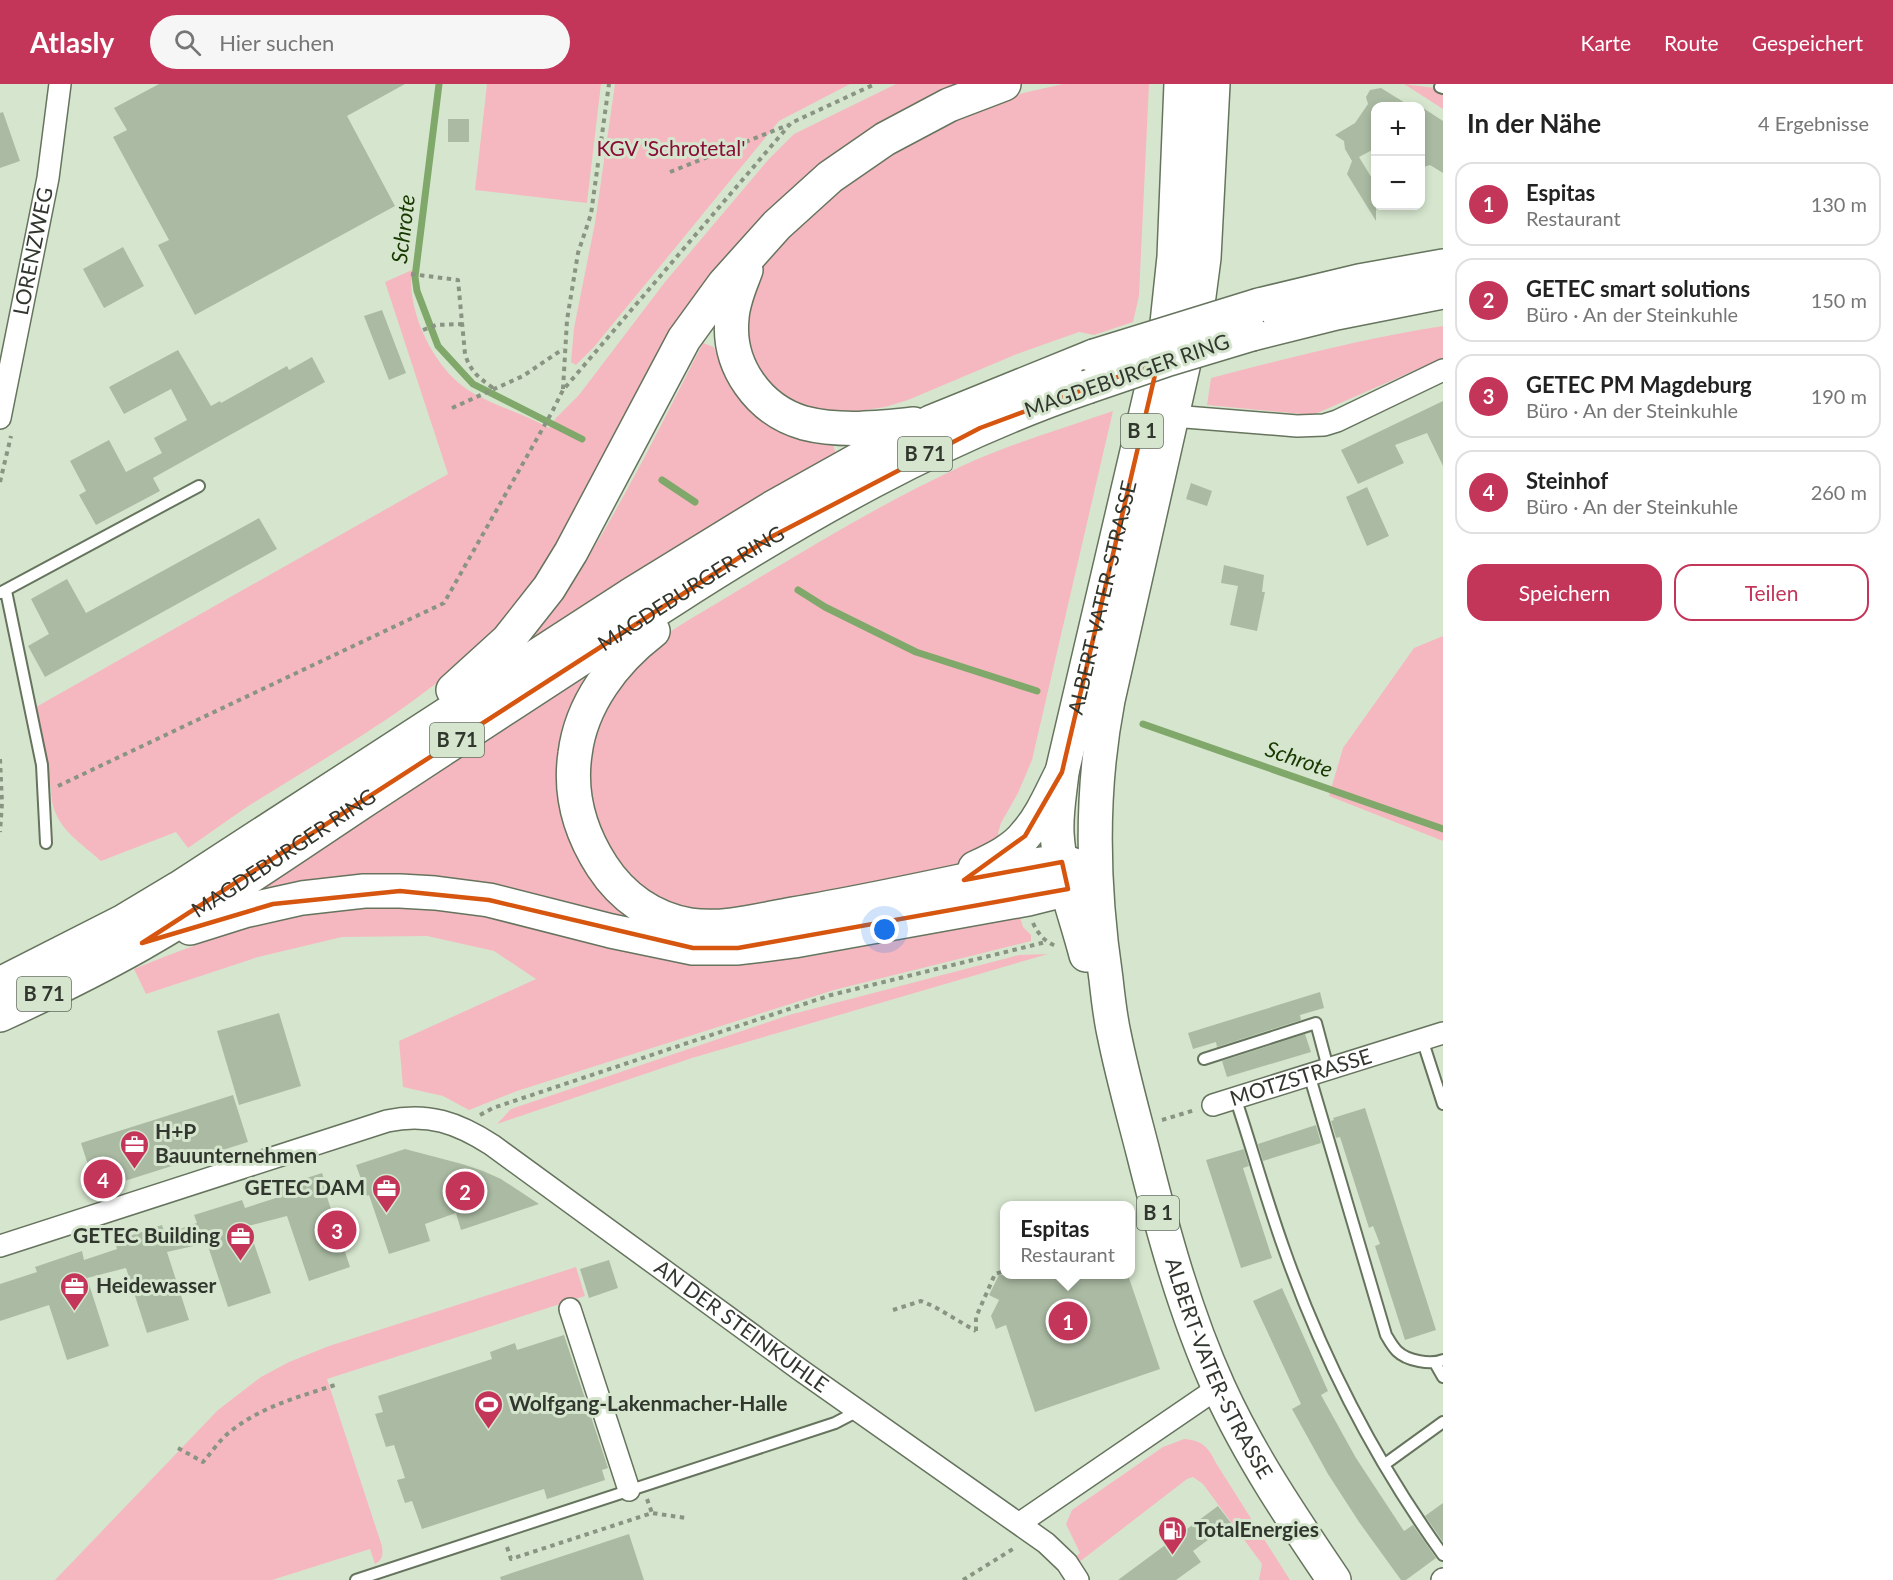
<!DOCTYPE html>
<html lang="de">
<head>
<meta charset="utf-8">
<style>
  body { margin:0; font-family:Lato,sans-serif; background:#f6f6f6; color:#222 }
  .controls { position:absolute; right:18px; top:18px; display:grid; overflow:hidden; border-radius:12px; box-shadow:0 3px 9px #0003 }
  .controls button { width:54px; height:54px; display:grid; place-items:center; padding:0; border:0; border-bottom:2px solid #e0e0e0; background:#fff; color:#222; font:30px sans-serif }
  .you { position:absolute; left:885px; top:846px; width:21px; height:21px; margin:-15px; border:4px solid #fff; border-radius:50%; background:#1a73e8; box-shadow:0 0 0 9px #1a73e833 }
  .badge { display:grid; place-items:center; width:39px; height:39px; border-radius:50%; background:#c4355a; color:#fff; font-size:20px; font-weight:700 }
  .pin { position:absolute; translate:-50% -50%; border:3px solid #fff; box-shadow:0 2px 6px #0006 }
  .popup { position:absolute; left:1000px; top:1117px; width:135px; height:78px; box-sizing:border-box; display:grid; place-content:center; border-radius:12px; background:#fff; filter:drop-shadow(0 2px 4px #0005); font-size:20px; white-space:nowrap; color:#767676 }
  .popup b { font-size:22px; color:#222 }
  .popup::after { content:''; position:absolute; left:50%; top:100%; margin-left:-12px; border:12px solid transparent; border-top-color:#fff }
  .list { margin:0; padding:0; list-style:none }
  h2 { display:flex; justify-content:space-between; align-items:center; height:78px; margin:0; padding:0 24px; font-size:26px }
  h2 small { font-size:20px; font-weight:400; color:#767676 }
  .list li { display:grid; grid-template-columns:39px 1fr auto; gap:18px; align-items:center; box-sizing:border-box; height:84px; margin:0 12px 12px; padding:0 12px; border:2px solid #e0e0e0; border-radius:18px }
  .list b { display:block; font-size:22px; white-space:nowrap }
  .list p { margin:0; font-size:20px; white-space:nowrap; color:#767676 }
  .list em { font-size:20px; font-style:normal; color:#767676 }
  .actions { display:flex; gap:12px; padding:18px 24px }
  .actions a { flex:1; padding:14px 0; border:2px solid #c4355a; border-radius:18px; text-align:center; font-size:21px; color:#c4355a }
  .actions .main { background:#c4355a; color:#fff }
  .icon { flex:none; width:33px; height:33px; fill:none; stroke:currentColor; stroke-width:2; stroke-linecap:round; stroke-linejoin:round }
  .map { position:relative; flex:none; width:1443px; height:1496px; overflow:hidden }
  header { display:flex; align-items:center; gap:36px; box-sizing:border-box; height:84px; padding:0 30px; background:#c4355a; color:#fff }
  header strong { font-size:28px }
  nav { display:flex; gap:33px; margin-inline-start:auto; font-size:21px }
  .search { width:420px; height:54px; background:#f6f6f6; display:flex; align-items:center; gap:15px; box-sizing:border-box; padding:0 21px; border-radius:33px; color:#767676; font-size:22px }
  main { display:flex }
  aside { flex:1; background:#fff }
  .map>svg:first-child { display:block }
  .green { fill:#f6b8c0 }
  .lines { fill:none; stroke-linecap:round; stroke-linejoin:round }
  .stream { stroke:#80a86a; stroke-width:7 }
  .building { fill:#abbba3 }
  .lane-casing { stroke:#66745e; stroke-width:14 }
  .street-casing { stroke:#66745e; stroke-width:24 }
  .primary-casing { stroke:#66745e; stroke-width:36 }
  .highway-casing { stroke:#66745e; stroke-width:36 }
  .path { stroke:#899483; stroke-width:4; stroke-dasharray:4.5 4.5; stroke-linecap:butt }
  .lane { stroke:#fff; stroke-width:10 }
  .street { stroke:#fff; stroke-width:21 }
  .primary { stroke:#fff; stroke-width:33 }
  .highway { stroke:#fff; stroke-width:33 }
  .highway-bridge-casing { stroke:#66745e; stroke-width:36; stroke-linecap:butt }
  .highway-bridge { stroke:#fff; stroke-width:33 }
  .marked { fill:none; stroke:#d6560f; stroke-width:4.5; stroke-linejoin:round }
  .labels { text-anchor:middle; stroke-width:6; stroke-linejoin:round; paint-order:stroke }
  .shield { fill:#d6e6ce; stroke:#626c5e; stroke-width:1.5 }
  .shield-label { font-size:20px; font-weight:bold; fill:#31372e }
  .park-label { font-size:21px; fill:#890d36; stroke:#d6e6ce }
  .street-label { font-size:21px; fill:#31372e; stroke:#d6e6ce }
  .poi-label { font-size:21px; font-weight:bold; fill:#31372e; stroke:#d6e6ce; text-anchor:start }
  .water-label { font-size:22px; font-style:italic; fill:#183900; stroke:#d6e6ce }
</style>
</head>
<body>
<header>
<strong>Atlasly</strong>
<div class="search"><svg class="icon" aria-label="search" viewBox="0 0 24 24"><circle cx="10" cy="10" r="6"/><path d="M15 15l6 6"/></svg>Hier suchen</div>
<nav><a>Karte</a><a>Route</a><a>Gespeichert</a></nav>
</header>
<main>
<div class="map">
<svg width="1443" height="1496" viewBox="0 0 1443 1496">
  <rect width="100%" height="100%" fill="#d6e6ce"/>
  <path class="green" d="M487,0H601L587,119L475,106Z
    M615,0H850L779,37L594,263L576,281L571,278L574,244L595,139Z
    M896,0H964C939,12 913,22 889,36C847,59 807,87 774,122L554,471C533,499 514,528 489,553C418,624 328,671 244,725C225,738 207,751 188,764L176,748L101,777C76,755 51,741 51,705L36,623L448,390L385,198L412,186C406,228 435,288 473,309C497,323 525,330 549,344L556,334L579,311L665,198L768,76L794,50Z
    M1063,0H1149L1139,212L1133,238L1094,251L1079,248L1017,270L908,316L885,323L847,329L813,325L795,318L782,310L772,301L755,278L743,248L750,201L765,177L796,142L867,84L936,43L988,21L1023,9Z
    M1404,0L1443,5V25Z
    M1443,242V274L1313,331L1207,321L1211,294C1288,274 1365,254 1443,242Z
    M703,259L714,263C733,324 770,354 833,361L836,370L532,557L531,555C602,465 651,360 703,259Z
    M1113,327L1032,676L1018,709L1001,739L998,749L1001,760L953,783L914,794L708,828L665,819L627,793L594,740L585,679L606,616L657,556L687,537C777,484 866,426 962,382C1011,359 1062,345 1113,327Z
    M1443,552V757L1329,712L1343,664L1414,564Z
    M587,590C576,608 566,627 561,648C552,684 560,754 584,782C600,802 622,819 640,837L598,831L257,812L255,804Z
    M419,820L474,825L713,880H744L807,873L1020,833L1023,843L1031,851V857L834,906L517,1007L469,1026L443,1012L403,1003L399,957L536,895L494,867L427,852L342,853L258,873L146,910L134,885C189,863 246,841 305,830C343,823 381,821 419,820Z
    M1048,870L692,974L497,1040L511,1025L789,931L1019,871Z
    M576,1183L585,1212L327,1295L382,1462C383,1471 383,1475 375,1480L370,1465L272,1496H55L218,1326L261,1293L289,1278L329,1262Z
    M1184,1355C1202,1356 1209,1364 1216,1379L1290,1496H1259L1262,1480L1203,1400L1193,1393L1187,1395L1078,1479L1074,1474L1080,1469L1066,1440L1072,1426L1163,1363Z"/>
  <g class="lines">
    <path class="stream" d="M439,0L415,193L417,207L438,262L473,300L582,355
      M662,396L695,418
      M798,506L825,523L916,568L1037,607
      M1143,640L1443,745"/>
  </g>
  <path class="building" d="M159,0H405L347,32L395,122L195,231L158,161L169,156L113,53L127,46L114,24Z
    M1381,4L1410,22H1376V64L1359,73L1376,101V137L1347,90L1352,77L1345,65L1344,57L1335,51L1355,39L1368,20L1366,13L1370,6Z
    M1420,22L1443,37V89L1430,81L1420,84Z
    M3,28L20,77L0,84V29Z
    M448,35H469V58H448Z
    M123,163L144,202L104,224L83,185Z
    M382,226L406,289L389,296L364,232Z
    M178,266L211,322L220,317L221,319L287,282L289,286L312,273L325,298L153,394L160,407L96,441L79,411L86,407L70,377L109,356L126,388L162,369L154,354L187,336L171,305L124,330L109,303Z
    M1443,317V382L1427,349L1395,361L1404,379L1358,400L1341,366Z
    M1191,399L1212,407L1207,422L1186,415Z
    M1367,403L1389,452L1367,462L1346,413Z
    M259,434L277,465L45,593L28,562L49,550L31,515L67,495L86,529Z
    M1224,481L1264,491L1262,508H1265L1257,547L1230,541L1238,502L1221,499Z
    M1320,908L1324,924L1300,931L1301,936L1217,963L1216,958L1193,965L1188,949Z
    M279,929L301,1002L239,1021L217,947Z
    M1305,950L1311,968L1227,993L1222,977Z
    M233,1011L248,1058L96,1106L81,1059Z
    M1365,1024L1436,1246L1405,1256L1375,1162L1380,1160L1373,1142L1369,1144L1340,1053L1336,1054L1331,1037L1334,1036L1333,1034Z
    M1316,1041L1321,1059L1263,1077L1258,1060Z
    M405,1065L462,1080L483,1087L501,1095L539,1120L461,1146L456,1129L425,1140L430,1157L389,1170L369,1111L367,1112L356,1081Z
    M1244,1065L1249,1082L1243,1084L1272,1174L1241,1184L1206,1076Z
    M322,1089L330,1112L327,1113L350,1183L309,1197L287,1132L248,1142L271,1209L228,1223L207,1159L167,1168L189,1236L147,1249L126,1184L87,1194L109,1262L67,1276L49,1221L0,1237V1200L37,1188L35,1183L82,1167L84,1176L117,1165L115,1157L162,1141L165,1150L197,1139L194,1131L242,1116L245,1124L279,1113L275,1104Z
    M609,1176L618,1204L589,1214L580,1185Z
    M999,1191H1128L1160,1285L1035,1328L1006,1241L996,1245L991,1232L999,1216L989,1211Z
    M1282,1204L1328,1307L1321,1311L1356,1374L1404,1447L1413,1441L1436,1474L1406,1496H1401L1359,1438L1328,1390L1292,1325L1301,1320L1253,1217Z
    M564,1251L608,1384L602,1386L605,1396L547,1415L544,1405L422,1445L412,1417L405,1419L397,1396L405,1394L394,1361L386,1363L375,1330L383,1328L378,1312L492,1275L490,1268L515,1259L517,1266Z
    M1443,1419V1458L1425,1432Z
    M1218,1422L1231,1439L1193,1467L1201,1478L1176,1496H1118Z
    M629,1450L644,1496H501L500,1493Z"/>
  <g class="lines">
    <defs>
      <path id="lane" d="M1440,3L1443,4
        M6,507L42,681L46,759
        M0,509L199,402
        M1422,955L1443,1020
        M1204,975L1316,939L1328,984
        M1309,990L1386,1251C1389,1256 1392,1262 1397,1267C1407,1277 1431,1281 1443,1276
        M1235,1013C1252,1064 1266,1115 1284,1165C1322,1273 1376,1378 1443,1471
        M1435,1279L1443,1293
        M1385,1380L1443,1338
        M356,1496L835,1339L858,1327"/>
      <g id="street">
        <path d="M1173,332L1297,342L1324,341L1337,337L1443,286"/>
        <path id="s1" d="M0,334L48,94L60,0"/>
        <path id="s2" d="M1213,1021L1443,949"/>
        <path id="s3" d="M0,1162L387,1037C428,1028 458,1039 492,1061L799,1285L1046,1459L1067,1479L1078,1496"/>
        <path d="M570,1225L629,1406"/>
        <path d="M1020,1439L1219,1303"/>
        <path d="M1442,1496L1443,1495"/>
      </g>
      <g id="primary">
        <path id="s4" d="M1213,0L1204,174L1199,212L1108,616C1090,709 1092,801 1106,895C1108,913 1110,932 1114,950C1122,990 1133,1029 1143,1068C1163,1148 1185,1229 1219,1304C1250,1372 1292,1434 1334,1496"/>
        <path id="s5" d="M1086,871C1076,832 1059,789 1057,749C1056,728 1060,708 1062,688L1167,239L1174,173L1181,0"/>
      </g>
      <g id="highway">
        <path d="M746,186C740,202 733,217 732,234C727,282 759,326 804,339C839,348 879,344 914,340"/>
        <path d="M1259,221L1359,197L1443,182"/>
        <path d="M1252,250L1336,229L1443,208"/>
        <path d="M653,547C614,577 581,620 575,670C569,711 580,748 602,782C622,813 653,835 690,841C724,846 759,836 793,830C859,819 924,805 989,791C1009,787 1041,778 1060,778C1071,778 1085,786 1095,790"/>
        <path d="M453,606L508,556L549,504L571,468L684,255L724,200L777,141L830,93L885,55L949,21L1004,0"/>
        <path d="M975,784C992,776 1014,766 1026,750C1042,732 1051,709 1062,688"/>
        <path d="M190,844L244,827L302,814L364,807H400L435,809L489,816L611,847L693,864H738L794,857L1028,815L1068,805L1095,790"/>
        <path d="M0,900L124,837L179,804L632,510L772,424L883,362L931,338L1094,272"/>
        <path id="s6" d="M0,931C48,909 95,886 141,860C216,817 287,768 359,720C463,652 567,583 672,516C803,432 938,354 1087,303"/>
      </g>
    </defs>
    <use href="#lane" class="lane-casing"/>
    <use href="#street" class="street-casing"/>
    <use href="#primary" class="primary-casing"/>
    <use href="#highway" class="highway-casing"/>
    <path class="path" d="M670,88L788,41
      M411,190L458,196L465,270C470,287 479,294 493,304
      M423,246L436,241L462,240
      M563,305L567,236L578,169L591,130L609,0
      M452,324L523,292L563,265
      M0,398L11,352
      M0,675L2,719L0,748
      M58,702L444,519L552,328L563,306L791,39L875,0
      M1033,839C1038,850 1045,858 1056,862
      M480,1031L493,1024L831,911L1046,858
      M1162,1036L1195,1026
      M893,1226L921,1217L933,1222L976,1247
      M976,1247V1233L995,1190L1005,1187
      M178,1364L203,1378C212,1368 220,1355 231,1347C262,1322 302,1312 338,1300
      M647,1415L652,1429
      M507,1463L511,1475L652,1429L686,1434
      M963,1496L1016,1463"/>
    <use href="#lane" class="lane"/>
    <use href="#street" class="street"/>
    <use href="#primary" class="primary"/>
    <use href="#highway" class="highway"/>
    <defs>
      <path id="highway-bridge" d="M1094,272L1259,221
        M1087,303L1169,275L1252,250"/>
    </defs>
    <use href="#highway-bridge" class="highway-bridge-casing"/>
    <use href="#highway-bridge" class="highway-bridge"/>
  </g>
  <path class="marked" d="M1158,278L1062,688L1025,752L964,796L1062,778L1068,805L738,864H693L489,816L400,807L273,820L142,859L771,453L980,344Z"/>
  <defs>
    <symbol id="office-pin" viewBox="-11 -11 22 30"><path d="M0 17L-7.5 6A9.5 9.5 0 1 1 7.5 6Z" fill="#c4355a" stroke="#d6e6ce"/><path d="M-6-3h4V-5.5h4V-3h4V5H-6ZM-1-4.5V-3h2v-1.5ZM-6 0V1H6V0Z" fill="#fff"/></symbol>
    <symbol id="stadium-pin" viewBox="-11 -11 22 30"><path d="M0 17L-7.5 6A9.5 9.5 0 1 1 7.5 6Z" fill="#c4355a" stroke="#d6e6ce"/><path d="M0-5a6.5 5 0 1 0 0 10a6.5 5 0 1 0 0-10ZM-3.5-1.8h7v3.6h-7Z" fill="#fff"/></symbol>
    <symbol id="fuel-pin" viewBox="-11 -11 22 30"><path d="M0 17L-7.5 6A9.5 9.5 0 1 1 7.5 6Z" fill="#c4355a" stroke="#d6e6ce"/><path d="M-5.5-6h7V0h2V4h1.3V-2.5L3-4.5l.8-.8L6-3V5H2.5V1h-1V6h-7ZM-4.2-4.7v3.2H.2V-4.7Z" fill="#fff"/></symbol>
  </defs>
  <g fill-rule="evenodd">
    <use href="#office-pin" x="118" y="1044" width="33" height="45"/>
    <use href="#office-pin" x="370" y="1088" width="33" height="45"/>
    <use href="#office-pin" x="224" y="1136" width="33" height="45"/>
    <use href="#office-pin" x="58" y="1186" width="33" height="45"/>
    <use href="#stadium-pin" x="472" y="1304" width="33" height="45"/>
    <use href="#fuel-pin" x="1156" y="1430" width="33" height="45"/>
  </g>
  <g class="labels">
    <g class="shield">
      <rect x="1121" y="330" width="42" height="34" rx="4.5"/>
      <rect x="898" y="353" width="54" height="34" rx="4.5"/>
      <rect x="430" y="639" width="54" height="34" rx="4.5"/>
      <rect x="17" y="893" width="54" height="34" rx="4.5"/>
      <rect x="1137" y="1112" width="42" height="34" rx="4.5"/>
    </g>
    <g class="shield-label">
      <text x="1142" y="354">B 1</text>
      <text x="925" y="377">B 71</text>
      <text x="457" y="663">B 71</text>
      <text x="44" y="917">B 71</text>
      <text x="1158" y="1136">B 1</text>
    </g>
    <g class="park-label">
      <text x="671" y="72">KGV 'Schrotetal'</text>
    </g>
    <g class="street-label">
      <text dy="7" stroke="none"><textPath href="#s1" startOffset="170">LORENZWEG</textPath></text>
      <text transform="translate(1127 292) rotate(-19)" y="7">MAGDEBURGER RING</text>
      <text dy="7" stroke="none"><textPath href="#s6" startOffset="813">MAGDEBURGER RING</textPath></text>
      <text dy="7" stroke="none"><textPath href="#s5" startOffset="366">ALBERT-VATER-STRASSE</textPath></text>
      <text dy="7" stroke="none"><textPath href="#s6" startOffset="327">MAGDEBURGER RING</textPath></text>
      <text dy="7" stroke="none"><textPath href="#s2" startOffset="92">MOTZSTRASSE</textPath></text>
      <text dy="7" stroke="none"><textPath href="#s3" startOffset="826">AN DER STEINKUHLE</textPath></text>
      <text dy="7" stroke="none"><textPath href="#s4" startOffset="1314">ALBERT-VATER-STRASSE</textPath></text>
    </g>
    <g class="poi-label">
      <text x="155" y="1055">H+P<tspan x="155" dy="24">Bauunternehmen</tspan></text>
      <text x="365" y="1111" text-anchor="end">GETEC DAM</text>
      <text x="220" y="1159" text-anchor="end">GETEC Building</text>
      <text x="96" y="1209">Heidewasser</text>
      <text x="509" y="1327">Wolfgang-Lakenmacher-Halle</text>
      <text x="1194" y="1453">TotalEnergies</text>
    </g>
    <g class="water-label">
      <text transform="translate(403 145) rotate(-83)" y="8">Schrote</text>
      <text transform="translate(1299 675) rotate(19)" y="8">Schrote</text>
    </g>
  </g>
</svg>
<div class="controls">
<button>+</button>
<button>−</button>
</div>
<div class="you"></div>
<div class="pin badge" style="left:1068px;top:1237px">1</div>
<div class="popup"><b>Espitas</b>Restaurant</div>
<div class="pin badge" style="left:465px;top:1107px">2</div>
<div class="pin badge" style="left:337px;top:1146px">3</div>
<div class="pin badge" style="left:103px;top:1095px">4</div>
</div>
<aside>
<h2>In der Nähe<small>4 Ergebnisse</small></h2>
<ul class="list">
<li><span class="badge">1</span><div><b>Espitas</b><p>Restaurant</p></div><em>130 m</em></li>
<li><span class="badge">2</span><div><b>GETEC smart solutions</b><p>Büro · An der Steinkuhle</p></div><em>150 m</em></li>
<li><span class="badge">3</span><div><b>GETEC PM Magdeburg</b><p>Büro · An der Steinkuhle</p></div><em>190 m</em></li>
<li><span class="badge">4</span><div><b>Steinhof</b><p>Büro · An der Steinkuhle</p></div><em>260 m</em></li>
</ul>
<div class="actions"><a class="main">Speichern</a><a>Teilen</a></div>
</aside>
</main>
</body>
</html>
